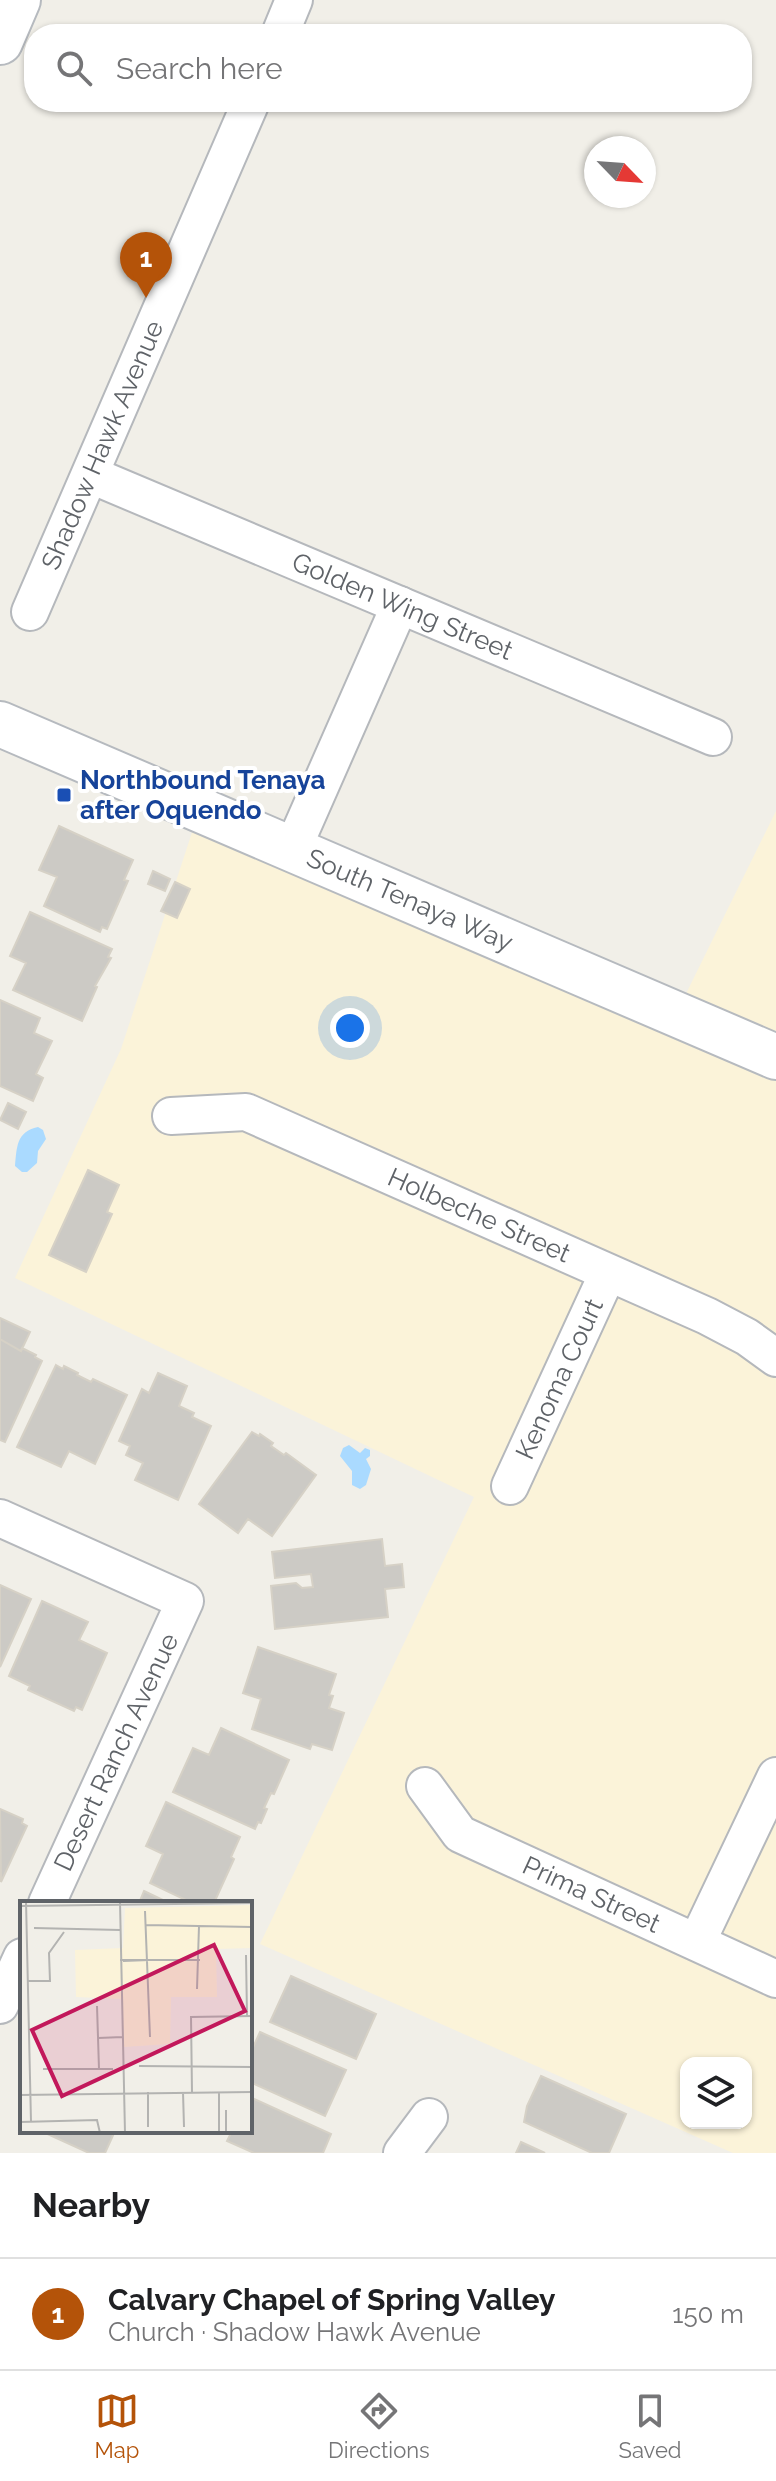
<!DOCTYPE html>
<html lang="en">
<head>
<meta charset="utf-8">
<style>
  body { margin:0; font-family:Raleway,sans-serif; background:#f2f2f2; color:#202124 }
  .controls { position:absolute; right:24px; bottom:24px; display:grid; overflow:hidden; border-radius:16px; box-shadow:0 2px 6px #0004 }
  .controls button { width:72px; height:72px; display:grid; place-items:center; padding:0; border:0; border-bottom:2px solid #e0e0e0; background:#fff; color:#202124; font:40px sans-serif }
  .compass { position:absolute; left:584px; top:136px; width:72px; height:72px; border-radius:50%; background:#fff; box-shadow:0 2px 6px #0004; rotate:115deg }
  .you { position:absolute; left:350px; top:1028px; width:28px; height:28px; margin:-20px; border:6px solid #fff; border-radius:50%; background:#1a73e8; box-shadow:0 0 0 12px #1a73e833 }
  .badge { display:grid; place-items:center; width:52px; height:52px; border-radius:50%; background:#b45309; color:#fff; font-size:26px; font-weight:700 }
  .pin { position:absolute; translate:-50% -66px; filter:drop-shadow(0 2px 4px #0008) }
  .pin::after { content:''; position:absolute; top:42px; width:28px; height:24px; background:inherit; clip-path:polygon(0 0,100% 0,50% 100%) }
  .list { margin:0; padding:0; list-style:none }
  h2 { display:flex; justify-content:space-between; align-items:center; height:104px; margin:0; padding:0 32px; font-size:34px }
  h2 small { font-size:26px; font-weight:400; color:#757577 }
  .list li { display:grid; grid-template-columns:52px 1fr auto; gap:24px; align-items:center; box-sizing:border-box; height:112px; padding:0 32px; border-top:2px solid #e0e0e0 }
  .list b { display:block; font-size:30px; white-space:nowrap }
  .list p { margin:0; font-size:26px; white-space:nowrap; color:#757577 }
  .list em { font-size:26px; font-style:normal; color:#757577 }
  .icon { flex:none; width:44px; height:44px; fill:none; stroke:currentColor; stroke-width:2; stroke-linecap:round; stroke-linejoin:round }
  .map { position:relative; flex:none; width:776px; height:2153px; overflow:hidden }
  .search { position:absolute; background:#fff; box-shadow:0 2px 6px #0004; left:24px; right:24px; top:24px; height:88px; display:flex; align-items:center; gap:20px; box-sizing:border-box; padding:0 28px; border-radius:32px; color:#757577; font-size:30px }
  .sheet { height:216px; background:#fff }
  nav { display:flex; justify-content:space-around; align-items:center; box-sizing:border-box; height:112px; border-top:2px solid #e0e0e0; background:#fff; font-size:22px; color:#757577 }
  nav a { display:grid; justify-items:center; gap:4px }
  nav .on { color:#b45309 }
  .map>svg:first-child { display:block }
  .sand { fill:#fbf3d9; fill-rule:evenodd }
  .water { fill:#aadaff }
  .building { fill:#cccac5; stroke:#d6d1c6; stroke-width:2 }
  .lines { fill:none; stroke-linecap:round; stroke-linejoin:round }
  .street-casing { stroke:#b5b8bc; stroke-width:40 }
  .secondary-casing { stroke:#b6babf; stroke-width:48 }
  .street { stroke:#fff; stroke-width:36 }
  .secondary { stroke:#fff; stroke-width:44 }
  .transit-dot { fill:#1a4fb4; stroke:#fff; stroke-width:3 }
  .labels { text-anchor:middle; stroke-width:8; stroke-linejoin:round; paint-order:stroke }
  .street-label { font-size:26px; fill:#5f6368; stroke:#fff }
  .transit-label { font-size:26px; font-weight:bold; fill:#164399; stroke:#fff; text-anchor:start }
  .inset-road { fill:none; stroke:#b3b3b1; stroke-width:2 }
  .view { fill:#c2185b; fill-opacity:0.15; stroke:#c2185b; stroke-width:4 }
  .inset-edge { fill:none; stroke:#5f6368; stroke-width:4 }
</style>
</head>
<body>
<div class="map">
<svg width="776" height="2153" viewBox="0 0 776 2153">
  <rect width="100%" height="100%" fill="#f1efe8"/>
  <path class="sand" d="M200,808L676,1014L776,811V2153H733L260,1944L474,1497L15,1278L121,1049ZM686,2063H746V2123H686Z"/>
  <path class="water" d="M38,1127L43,1130L46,1139L38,1151L37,1163L27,1172H22L15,1166C17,1147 16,1132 38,1127Z
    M349,1445L360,1453L365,1448L370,1450V1456L366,1459L371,1469L366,1485L360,1489L352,1485V1471L340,1456L343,1448Z"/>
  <path class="building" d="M59,826L133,860L124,880L128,881L107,929L102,927L100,932L44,906L57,877L39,870Z
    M153,871L170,879L165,891L148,884Z
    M175,882L190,889L177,918L161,911Z
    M30,912L112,949L108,957L111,958L95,986L97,987L82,1021L13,990L26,963L10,956Z
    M0,1000L40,1018L34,1033L52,1041L36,1074L43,1078L33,1101L0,1086Z
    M8,1103L26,1112L18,1129L0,1120Z
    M88,1170L119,1185L107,1212L112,1214L86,1272L49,1255Z
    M0,1318L30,1332L21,1351L0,1339Z
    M0,1339L21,1351L22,1348L36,1355L35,1357L42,1361L5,1442L0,1440Z
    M56,1365L63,1369L64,1366L78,1373L77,1375L91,1382L93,1379L127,1395L95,1464L69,1451L61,1467L17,1447Z
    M158,1373L187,1386L179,1406L194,1413L192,1417L211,1426L178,1500L135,1480L143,1463L126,1455L130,1446L119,1441L142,1389L149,1393Z
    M252,1432L259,1436L260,1434L273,1443L271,1446L284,1455L286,1453L316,1475L272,1536L248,1519L238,1533L199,1504Z
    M382,1539L385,1566L402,1564L404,1587L385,1589L388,1617L275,1629L271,1586L296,1583L302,1588L313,1587L311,1574L275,1578L272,1552Z
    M0,1585L31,1599L0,1667Z
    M42,1601L88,1622L79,1640L107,1653L82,1710L76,1707L74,1711L28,1690L30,1686L9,1676Z
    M258,1647L336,1674L329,1695L333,1696L329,1708L344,1713L332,1750L312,1744L310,1749L252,1729L261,1699L243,1693Z
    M221,1728L289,1760L274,1794L271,1793L264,1808L267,1809L261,1823L258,1822L255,1829L173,1792L193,1748L209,1755Z
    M166,1802L240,1837L231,1857L234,1859L214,1903H192L150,1883L163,1854L146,1846Z
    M0,1809L23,1819L22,1823L27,1826L1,1882Z
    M144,1891L169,1903H139Z
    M291,1976L376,2014L356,2059L270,2022Z
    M260,2032L346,2070L325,2116L250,2082V2054Z
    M541,2076L626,2114L609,2153H592L524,2122L527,2106Z
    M250,2097L331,2134L323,2153H254L227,2141L232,2131H250Z
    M41,2131H115L105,2153H89Z
    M521,2142L545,2153H516Z"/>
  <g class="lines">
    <defs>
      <g id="street">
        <path d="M280,34L294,0"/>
        <path id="s1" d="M91,475L713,737"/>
        <path id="s2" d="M30,612L251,102"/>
        <path d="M293,848L400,605"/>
        <path id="s3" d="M171,1116L246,1112L707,1316L747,1337L776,1358"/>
        <path id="s4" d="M510,1486L608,1273"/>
        <path d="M0,1518L185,1601L47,1903"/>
        <path id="s5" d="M425,1786L460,1834L776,1979"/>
        <path d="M697,1942L776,1776"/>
        <path d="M0,2005L22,1957"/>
        <path d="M402,2153L429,2117"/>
      </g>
      <g id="secondary">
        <path d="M0,42L18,0"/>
        <path id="s6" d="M0,724L776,1057"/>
      </g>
    </defs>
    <use href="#street" class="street-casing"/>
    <use href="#secondary" class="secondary-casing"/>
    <use href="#street" class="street"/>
    <use href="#secondary" class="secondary"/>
  </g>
  <rect class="transit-dot" x="56" y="787" width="16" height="16" rx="4"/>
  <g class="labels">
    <g class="street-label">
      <text dy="9" stroke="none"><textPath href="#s2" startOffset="182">Shadow Hawk Avenue</textPath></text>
      <text dy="9" stroke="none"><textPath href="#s1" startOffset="338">Golden Wing Street</textPath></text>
      <text dy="9" stroke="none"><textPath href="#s6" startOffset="446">South Tenaya Way</textPath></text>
      <text dy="9" stroke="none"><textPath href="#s3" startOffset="330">Holbeche Street</textPath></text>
      <text dy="9" stroke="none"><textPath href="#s4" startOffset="118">Kenoma Court</textPath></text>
      <text transform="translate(116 1752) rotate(-65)" y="9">Desert Ranch Avenue</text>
      <text dy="9" stroke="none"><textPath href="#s5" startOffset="204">Prima Street</textPath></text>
    </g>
    <g class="transit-label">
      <text x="80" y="789">Northbound Tenaya<tspan x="80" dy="30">after Oquendo</tspan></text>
    </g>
  </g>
  <g transform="translate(20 1901)">
    <rect width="232" height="232" fill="#f1efe8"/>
    <path d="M232,4V47L196,48L197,96H151L150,143L103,146L102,98L56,96L55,49L103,47L105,7Z" fill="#fbf3d9"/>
    <path class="inset-road" d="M6,0L11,221M100,1L105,232M0,5L232,2M125,10L130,136M125,24L232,26M14,27L100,29M226,54L227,115M100,59H180M103,60L129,59M8,80H30L29,52L44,31M177,88L179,25M77,105L79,168M78,137L103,136M119,165L232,166M23,168H93M128,191V226M163,191L164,226M172,191L171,116L232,115M199,191V232M0,194L232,191M0,221L77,219L80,232M199,231H206V209"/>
    <path class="view" d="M194,44L225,110L42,195L12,129Z"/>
    <rect width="232" height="232" class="inset-edge"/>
  </g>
</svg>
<div class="controls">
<button><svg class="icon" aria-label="layers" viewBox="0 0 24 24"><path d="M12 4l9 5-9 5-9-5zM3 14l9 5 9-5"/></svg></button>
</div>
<svg class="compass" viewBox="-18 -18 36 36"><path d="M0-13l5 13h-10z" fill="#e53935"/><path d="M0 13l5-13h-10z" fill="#757577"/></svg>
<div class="you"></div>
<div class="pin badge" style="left:146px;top:298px">1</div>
<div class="search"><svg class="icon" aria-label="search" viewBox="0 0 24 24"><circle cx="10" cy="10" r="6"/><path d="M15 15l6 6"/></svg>Search here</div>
</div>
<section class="sheet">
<h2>Nearby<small></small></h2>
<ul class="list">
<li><span class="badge">1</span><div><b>Calvary Chapel of Spring Valley</b><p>Church · Shadow Hawk Avenue</p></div><em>150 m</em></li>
</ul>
</section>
<nav>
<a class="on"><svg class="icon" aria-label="map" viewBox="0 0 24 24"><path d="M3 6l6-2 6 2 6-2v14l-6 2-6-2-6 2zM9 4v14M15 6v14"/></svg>Map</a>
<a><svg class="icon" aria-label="directions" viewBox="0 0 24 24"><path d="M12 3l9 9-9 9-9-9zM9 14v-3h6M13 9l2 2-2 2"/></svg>Directions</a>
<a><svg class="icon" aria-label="saved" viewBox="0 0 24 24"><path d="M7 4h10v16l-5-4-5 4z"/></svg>Saved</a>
</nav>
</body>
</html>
